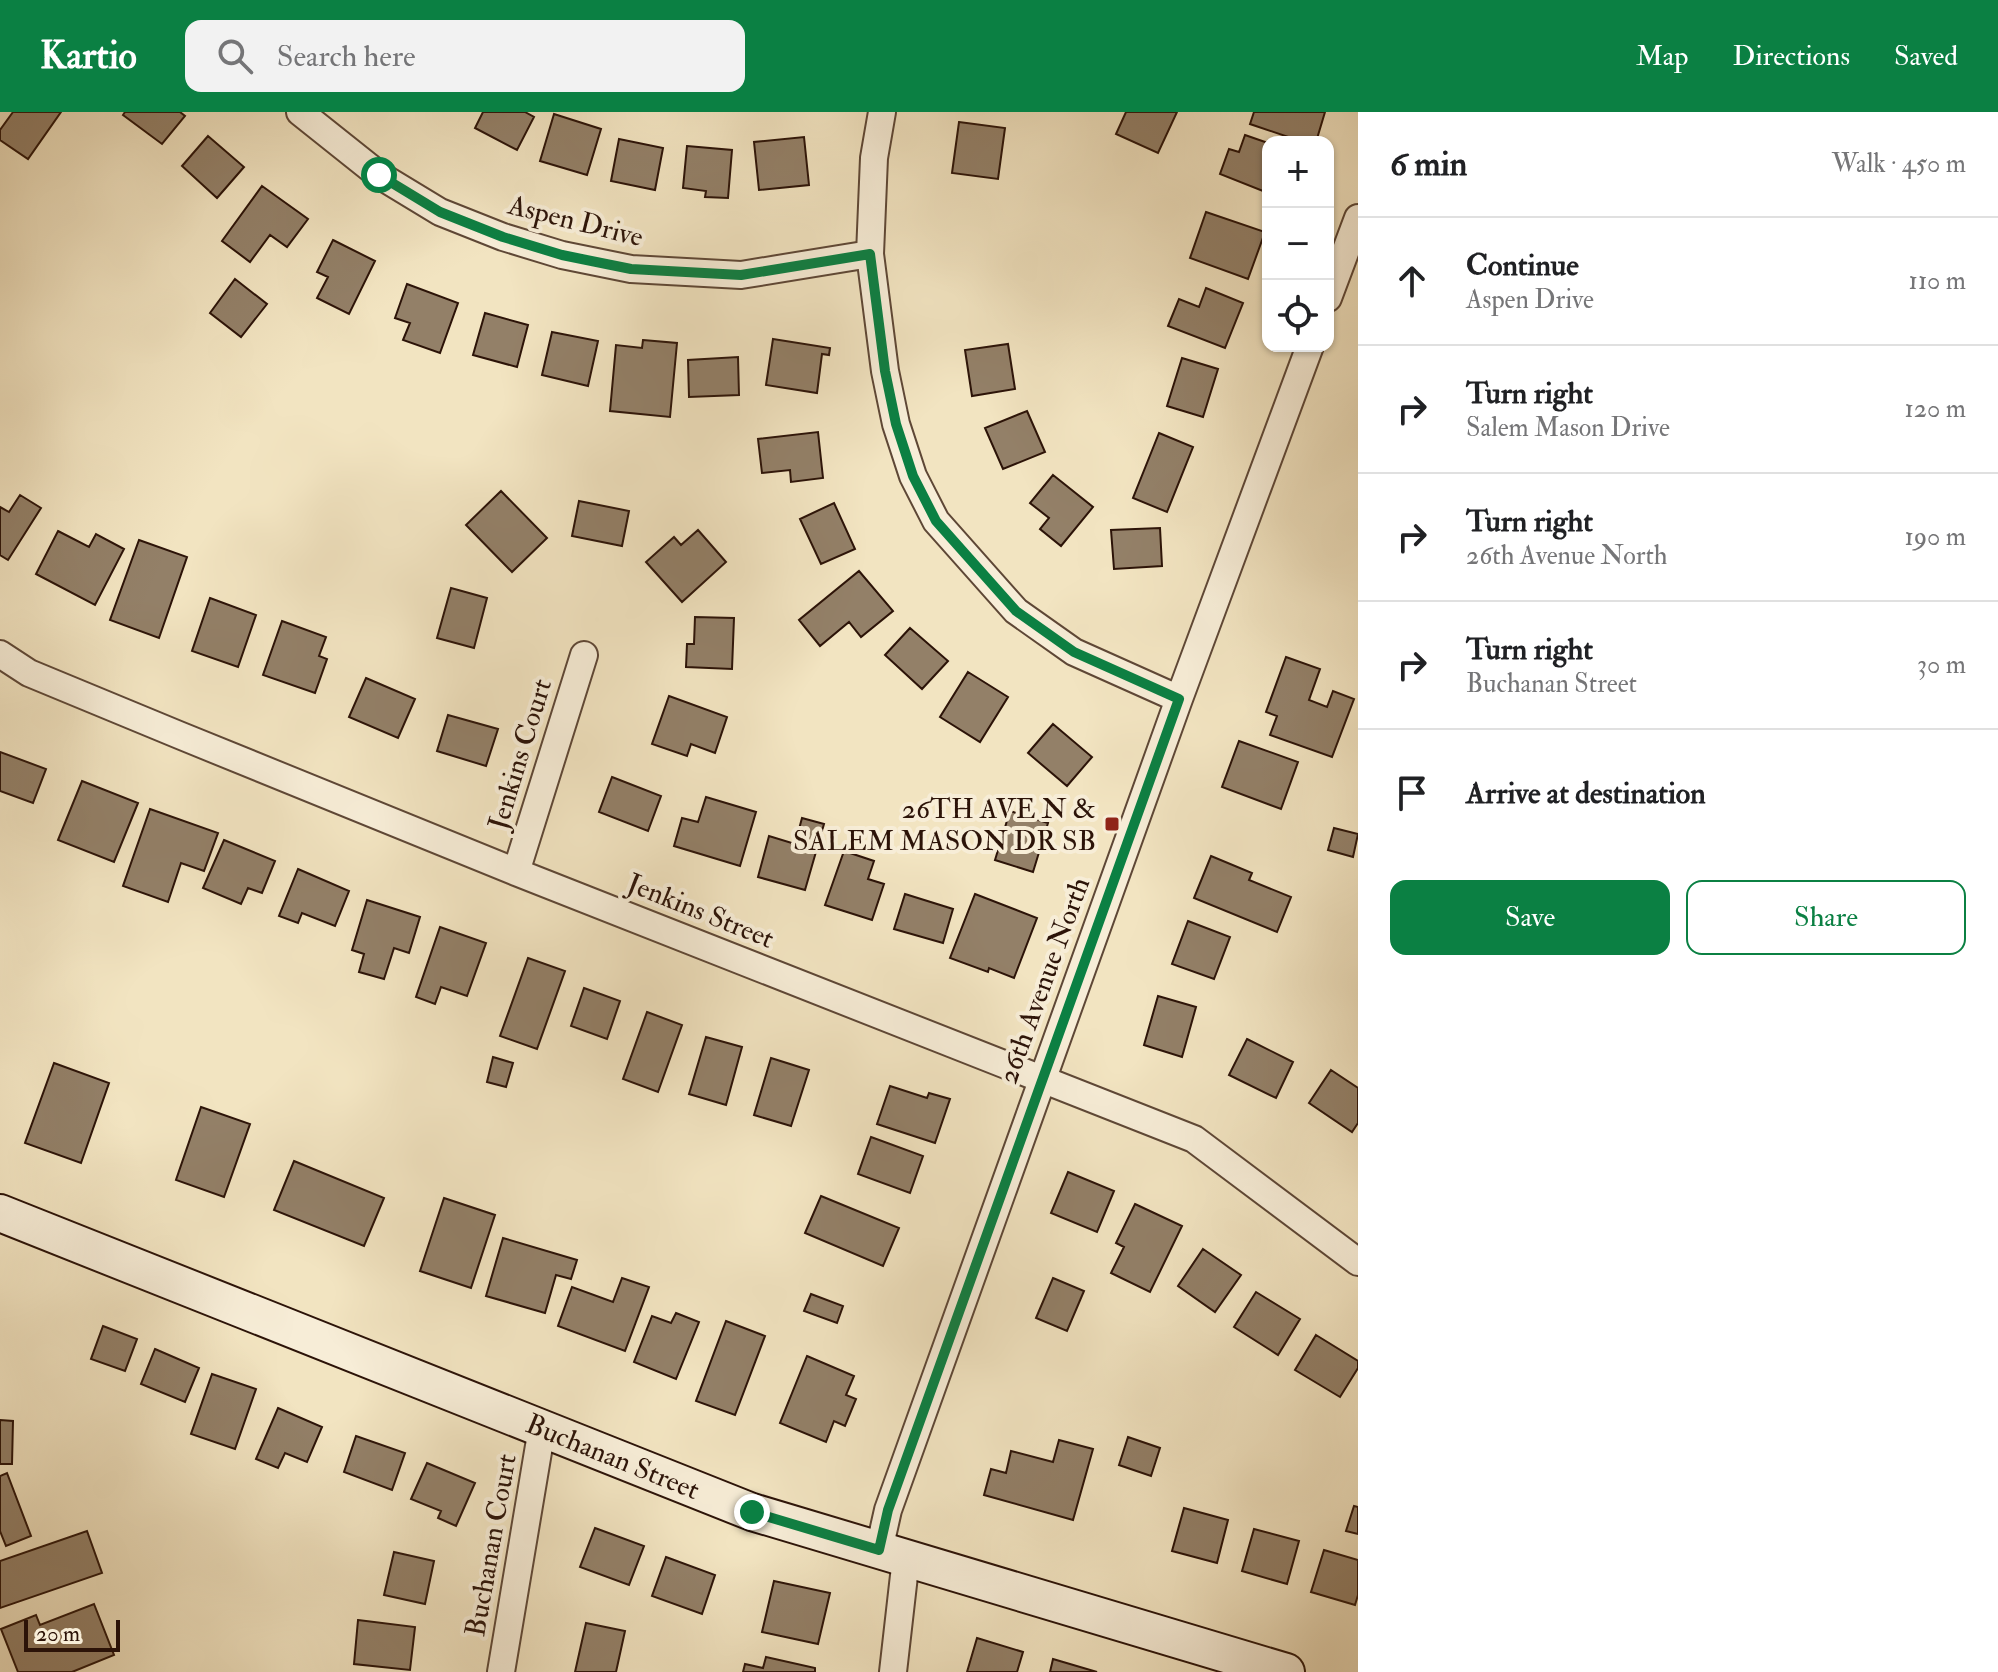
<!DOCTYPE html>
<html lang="en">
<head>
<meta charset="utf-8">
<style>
  body { margin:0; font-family:"IM FELL Double Pica",serif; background:#f2f2f2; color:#202124 }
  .controls { position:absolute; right:24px; top:24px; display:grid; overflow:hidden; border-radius:16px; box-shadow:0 2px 6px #0004 }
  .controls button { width:72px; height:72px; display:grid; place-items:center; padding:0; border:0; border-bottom:2px solid #e0e0e0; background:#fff; color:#202124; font:40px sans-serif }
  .scale { position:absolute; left:24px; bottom:20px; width:96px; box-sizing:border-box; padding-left:8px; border:4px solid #2c1308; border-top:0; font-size:22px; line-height:28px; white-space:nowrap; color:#2c1308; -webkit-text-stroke:6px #f7edd7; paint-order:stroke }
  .stop { position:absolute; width:24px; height:24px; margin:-18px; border:6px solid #0b8043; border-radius:50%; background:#fff }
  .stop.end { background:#0b8043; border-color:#fff; box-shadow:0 2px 8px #0008 }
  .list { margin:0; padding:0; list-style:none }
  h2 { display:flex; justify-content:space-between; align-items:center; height:104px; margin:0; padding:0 32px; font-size:34px }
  h2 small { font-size:26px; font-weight:400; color:#757577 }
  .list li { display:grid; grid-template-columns:52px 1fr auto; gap:24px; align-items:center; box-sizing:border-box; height:128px; padding:0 32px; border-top:2px solid #e0e0e0 }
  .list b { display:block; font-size:30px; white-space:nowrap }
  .list p { margin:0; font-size:26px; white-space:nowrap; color:#757577 }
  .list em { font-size:26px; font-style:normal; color:#757577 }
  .actions { display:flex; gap:16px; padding:24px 32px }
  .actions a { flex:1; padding:18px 0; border:2px solid #0b8043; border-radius:16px; text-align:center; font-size:28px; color:#0b8043 }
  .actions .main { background:#0b8043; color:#fff }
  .icon { flex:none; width:44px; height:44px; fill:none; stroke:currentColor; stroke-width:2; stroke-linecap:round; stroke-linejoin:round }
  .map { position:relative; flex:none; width:1358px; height:1560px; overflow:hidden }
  header { display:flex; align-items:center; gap:48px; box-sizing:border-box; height:112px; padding:0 40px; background:#0b8043; color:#fff }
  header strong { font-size:38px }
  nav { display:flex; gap:44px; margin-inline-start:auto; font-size:28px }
  .search { width:560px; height:72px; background:#f2f2f2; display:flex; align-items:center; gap:20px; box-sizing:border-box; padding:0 28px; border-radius:16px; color:#757577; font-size:30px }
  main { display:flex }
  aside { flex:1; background:#fff }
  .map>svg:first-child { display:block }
  .building { fill:#938068; stroke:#2c1308; stroke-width:2 }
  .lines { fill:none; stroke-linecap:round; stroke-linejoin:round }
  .street-casing { stroke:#5e4736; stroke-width:30 }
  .secondary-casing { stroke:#2c1308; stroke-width:40 }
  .street { stroke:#f7edd7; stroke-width:26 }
  .secondary { stroke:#f7edd7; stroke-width:36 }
  .route { stroke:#0b8043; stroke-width:10 }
  .poi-dot { fill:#8f2418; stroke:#f7edd7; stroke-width:3 }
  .labels { text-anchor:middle; stroke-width:8; stroke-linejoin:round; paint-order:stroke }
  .street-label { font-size:28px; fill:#2c1308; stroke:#f7edd7 }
  .poi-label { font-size:28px; fill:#2c1308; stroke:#f7edd7; text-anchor:end }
</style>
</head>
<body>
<header>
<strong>Kartio</strong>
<div class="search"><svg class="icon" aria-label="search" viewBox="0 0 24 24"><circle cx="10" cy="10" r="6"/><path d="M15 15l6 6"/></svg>Search here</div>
<nav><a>Map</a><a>Directions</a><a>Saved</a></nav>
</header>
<main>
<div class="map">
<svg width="1358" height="1560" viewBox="0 0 1358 1560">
  <rect width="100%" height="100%" fill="#f2e4c1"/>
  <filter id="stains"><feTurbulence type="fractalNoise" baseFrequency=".0025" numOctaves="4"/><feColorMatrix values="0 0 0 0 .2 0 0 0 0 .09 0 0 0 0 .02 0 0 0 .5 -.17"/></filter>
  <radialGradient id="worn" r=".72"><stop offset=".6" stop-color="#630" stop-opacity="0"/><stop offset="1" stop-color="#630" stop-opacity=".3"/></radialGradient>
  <path class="building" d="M13,0H61L28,47L0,28V18Z
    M125,0H180L185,4L162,32L123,3Z
    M483,0H525L534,5L517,38L475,16Z
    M1126,0H1177L1158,41L1116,22Z
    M1254,0H1325L1316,30H1303L1250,12Z
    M554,2L601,17L587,63L540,49Z
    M959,10L1005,16L998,67L952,61Z
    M1245,23L1268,31V81L1220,62L1229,37L1239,40Z
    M208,24L244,55L217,86L182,54Z
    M804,25L809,73L759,78L754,30Z
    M619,27L663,36L655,78L611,69Z
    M687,34L732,38L728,86L705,85L706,79L683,76Z
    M262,74L308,107L287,135L270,123L250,150L222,129Z
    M1206,100L1265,120L1248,167L1190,146Z
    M333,128L375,149L349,202L317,186L328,165L317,160Z
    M235,167L267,192L241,225L210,201Z
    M407,172L458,191L440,241L403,228L410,211L395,206Z
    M1206,176L1243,191L1225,236L1168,214L1179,187L1199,195Z
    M485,201L528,213L517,255L473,243Z
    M552,220L598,229L588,274L542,263Z
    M773,227L830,236L829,243L822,242L817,281L766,273Z
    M643,228L677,231L670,305L610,299L616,233L642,236Z
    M1008,232L1015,277L972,284L965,238Z
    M738,245L739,283L689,285L688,248Z
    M1182,246L1218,257L1203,305L1167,294Z
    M1027,299L1045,340L1003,357L985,316Z
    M818,320L823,366L791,370L790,358L762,361L758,327Z
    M1159,321L1193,335L1167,400L1133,386Z
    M1053,363L1093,395L1061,434L1040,417L1049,406L1030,391Z
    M501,379L547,426L512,460L466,413Z
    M20,383L41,396L8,448L0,443V395L9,400Z
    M579,389L629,399L622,434L572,424Z
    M834,391L855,437L821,452L800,407Z
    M1160,416L1162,454L1114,457L1111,418Z
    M698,418L726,450L682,490L646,450L674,425L681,433Z
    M58,419L89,435L96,422L124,437L95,493L36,462Z
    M139,428L187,445L159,526L110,508Z
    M859,459L893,499L861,525L849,510L820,534L799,508Z
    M451,476L487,486L474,536L437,526Z
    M210,486L256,503L238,555L192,539Z
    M695,505L734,506L732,557L686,555L687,532H694Z
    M282,509L326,525L319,544L327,547L315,581L263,563Z
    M910,516L948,549L922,577L885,543Z
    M1286,545L1320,557L1309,588L1327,595L1333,579L1354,587L1332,645L1270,623L1277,604L1266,600Z
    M968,560L1008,585L980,630L940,605Z
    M366,566L415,587L398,626L349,605Z
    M669,584L727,605L715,641L691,632L687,644L652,632Z
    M448,603L498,617L486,654L437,639Z
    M1053,612L1092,645L1067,674L1028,641Z
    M1239,629L1298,650L1281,697L1222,675Z
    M0,640L46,657L33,691L0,679Z
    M612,665L661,684L648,719L599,700Z
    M82,669L138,691L114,750L58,728Z
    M706,685L756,700L740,754L674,734L682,706L698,710Z
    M150,697L218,721L204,759L181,751L168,790L123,774Z
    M1010,699L1048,711L1033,760L995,748Z
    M802,706L824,712L805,778L758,765L769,724L795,732Z
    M1334,716L1358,722L1353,745L1328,738Z
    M224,728L275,749L262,781L248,776L241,792L203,776Z
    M844,739L874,749L868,767L884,772L872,808L825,793Z
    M1211,744L1252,761L1249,768L1291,785L1277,820L1194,786Z
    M298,757L349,779L335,814L302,801L298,811L279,804Z
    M905,782L953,797L943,831L894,817Z
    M975,782L1037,806L1014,866L989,856L988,860L950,846Z
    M367,788L420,805L409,841L394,836L384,867L359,860L364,842L352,838Z
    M1188,809L1230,825L1214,867L1172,852Z
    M440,815L486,831L467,884L441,875L435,892L416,885Z
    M528,846L565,859L537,937L500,924Z
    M584,876L620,889L607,927L571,914Z
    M1158,884L1196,895L1182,945L1144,933Z
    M647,900L682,913L658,980L623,967Z
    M706,925L742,935L726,993L689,982Z
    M1247,927L1293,950L1276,986L1229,963Z
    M493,945L513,951L506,975L487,970Z
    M771,946L809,958L791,1014L754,1003Z
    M54,951L109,971L81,1051L25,1031Z
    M1331,958L1358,976V1011L1352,1020L1309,991Z
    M890,974L927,986L929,981L950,987L935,1031L877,1012Z
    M201,995L250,1012L224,1085L176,1068Z
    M871,1025L923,1044L910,1081L858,1062Z
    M294,1049L384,1086L364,1134L274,1098Z
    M1068,1060L1114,1079L1097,1120L1051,1101Z
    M821,1084L899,1116L883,1154L805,1121Z
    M444,1086L495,1103L471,1176L420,1159Z
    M1135,1092L1182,1114L1150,1180L1111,1161L1124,1135L1116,1131Z
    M503,1126L577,1148L571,1167L556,1163L545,1201L486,1184Z
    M1203,1137L1241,1163L1215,1200L1178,1174Z
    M622,1166L649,1175L625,1239L558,1214L572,1175L613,1190Z
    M1053,1166L1084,1179L1067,1219L1036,1206Z
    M1256,1180L1300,1207L1278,1243L1234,1215Z
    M811,1182L843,1194L837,1211L804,1199Z
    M676,1201L699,1210L676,1267L634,1250L652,1204L671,1211Z
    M726,1209L765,1224L735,1303L696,1289Z
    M103,1214L137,1227L125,1259L91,1247Z
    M1316,1223L1358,1249V1256L1340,1285L1295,1258Z
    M155,1237L199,1256L185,1290L141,1272Z
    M807,1244L854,1264L846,1283L856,1287L845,1314L834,1309L826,1330L780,1311Z
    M212,1262L256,1277L235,1337L191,1322Z
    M278,1296L322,1315L307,1350L285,1341L278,1356L256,1347Z
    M0,1308L13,1309L12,1352H0Z
    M356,1324L405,1341L392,1378L344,1360Z
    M1128,1325L1160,1336L1151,1364L1119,1353Z
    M1059,1328L1093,1337L1073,1408L984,1383L991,1357L1006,1361L1011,1339L1053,1350Z
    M427,1351L475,1371L456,1414L438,1406L441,1399L411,1387Z
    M7,1361L31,1424L6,1434L0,1419V1364Z
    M1354,1394L1358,1395V1422L1346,1419Z
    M1184,1396L1228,1408L1217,1451L1172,1439Z
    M595,1416L644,1434L629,1473L580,1455Z
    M1254,1417L1299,1429L1287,1472L1242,1459Z
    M87,1419L102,1461L0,1496V1449Z
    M1324,1438L1358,1448V1483L1355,1493L1311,1480Z
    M394,1440L434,1449L425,1492L384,1483Z
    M666,1445L715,1463L702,1502L652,1484Z
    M774,1469L830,1481L818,1532L762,1520Z
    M94,1492L114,1543L72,1560H18L1,1517L36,1503L40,1513Z
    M358,1508L415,1515L410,1558L354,1552Z
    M586,1511L625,1519L616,1560H575Z
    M977,1526L1023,1540L1017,1560H967Z
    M766,1545L815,1556V1560H743L745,1552L763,1556Z
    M1053,1547L1097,1560H1050Z"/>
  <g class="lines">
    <defs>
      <path id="street" d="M300,0L379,63L440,100L503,125L562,143L631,157L741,163L870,142
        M882,0L874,46L870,142L885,259L896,312L913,364L936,409L1016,499L1074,540L1179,587
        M1328,186L1358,106
        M0,542L29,561L179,623L516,760L1194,1027L1358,1150
        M516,760L584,543
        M879,1438L888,1398L1179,587L1310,234
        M501,1560L542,1316
        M893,1560L906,1446"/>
      <path id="secondary" d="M0,1101L752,1400L1286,1560"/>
    </defs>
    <use href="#street" class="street-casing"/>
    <use href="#secondary" class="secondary-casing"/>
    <use href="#street" class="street"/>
    <use href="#secondary" class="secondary"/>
  </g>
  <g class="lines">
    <path class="route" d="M379,63L440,100L503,125L562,143L631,157L741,163L870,142L885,259L896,312L913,364L936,409L1016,499L1074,540L1179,587L888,1398L879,1438L752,1400"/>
  </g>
  <rect class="poi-dot" x="1104" y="704" width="16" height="16" rx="4"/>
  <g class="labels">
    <g class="street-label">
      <text transform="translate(576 108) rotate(14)" y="10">Aspen Drive</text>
      <text transform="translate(519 642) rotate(-73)" y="10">Jenkins Court</text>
      <text transform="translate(701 798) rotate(22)" y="10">Jenkins Street</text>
      <text transform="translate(1043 868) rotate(-70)" y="10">26th Avenue North</text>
      <text transform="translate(613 1344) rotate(22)" y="10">Buchanan Street</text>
      <text transform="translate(490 1433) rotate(-80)" y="10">Buchanan Court</text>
    </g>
    <g class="poi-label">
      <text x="1096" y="706">26TH AVE N &amp;<tspan x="1096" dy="32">SALEM MASON DR SB</tspan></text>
    </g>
  </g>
  <rect width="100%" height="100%" filter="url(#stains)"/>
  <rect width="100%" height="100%" fill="url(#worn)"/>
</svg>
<div class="controls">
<button>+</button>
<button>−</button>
<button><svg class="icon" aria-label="locate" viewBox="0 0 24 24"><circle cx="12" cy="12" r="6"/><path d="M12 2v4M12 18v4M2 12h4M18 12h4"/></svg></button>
</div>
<div class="scale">20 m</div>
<div class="stop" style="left:379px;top:63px"></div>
<div class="stop end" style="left:752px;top:1400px"></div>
</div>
<aside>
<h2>6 min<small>Walk · 450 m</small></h2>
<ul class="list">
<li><svg class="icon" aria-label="ahead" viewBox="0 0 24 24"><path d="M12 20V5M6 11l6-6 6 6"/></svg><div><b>Continue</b><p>Aspen Drive</p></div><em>110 m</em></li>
<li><svg class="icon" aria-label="right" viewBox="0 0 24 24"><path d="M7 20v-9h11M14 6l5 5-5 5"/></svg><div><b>Turn right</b><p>Salem Mason Drive</p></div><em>120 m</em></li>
<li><svg class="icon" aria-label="right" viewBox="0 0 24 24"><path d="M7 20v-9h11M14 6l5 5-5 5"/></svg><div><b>Turn right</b><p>26th Avenue North</p></div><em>190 m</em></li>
<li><svg class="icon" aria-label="right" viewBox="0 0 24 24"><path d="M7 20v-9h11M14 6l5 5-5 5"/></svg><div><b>Turn right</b><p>Buchanan Street</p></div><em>30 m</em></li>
<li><svg class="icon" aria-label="arrive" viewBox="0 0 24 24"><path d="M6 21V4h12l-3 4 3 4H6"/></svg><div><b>Arrive at destination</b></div></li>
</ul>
<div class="actions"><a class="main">Save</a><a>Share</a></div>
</aside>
</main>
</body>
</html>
